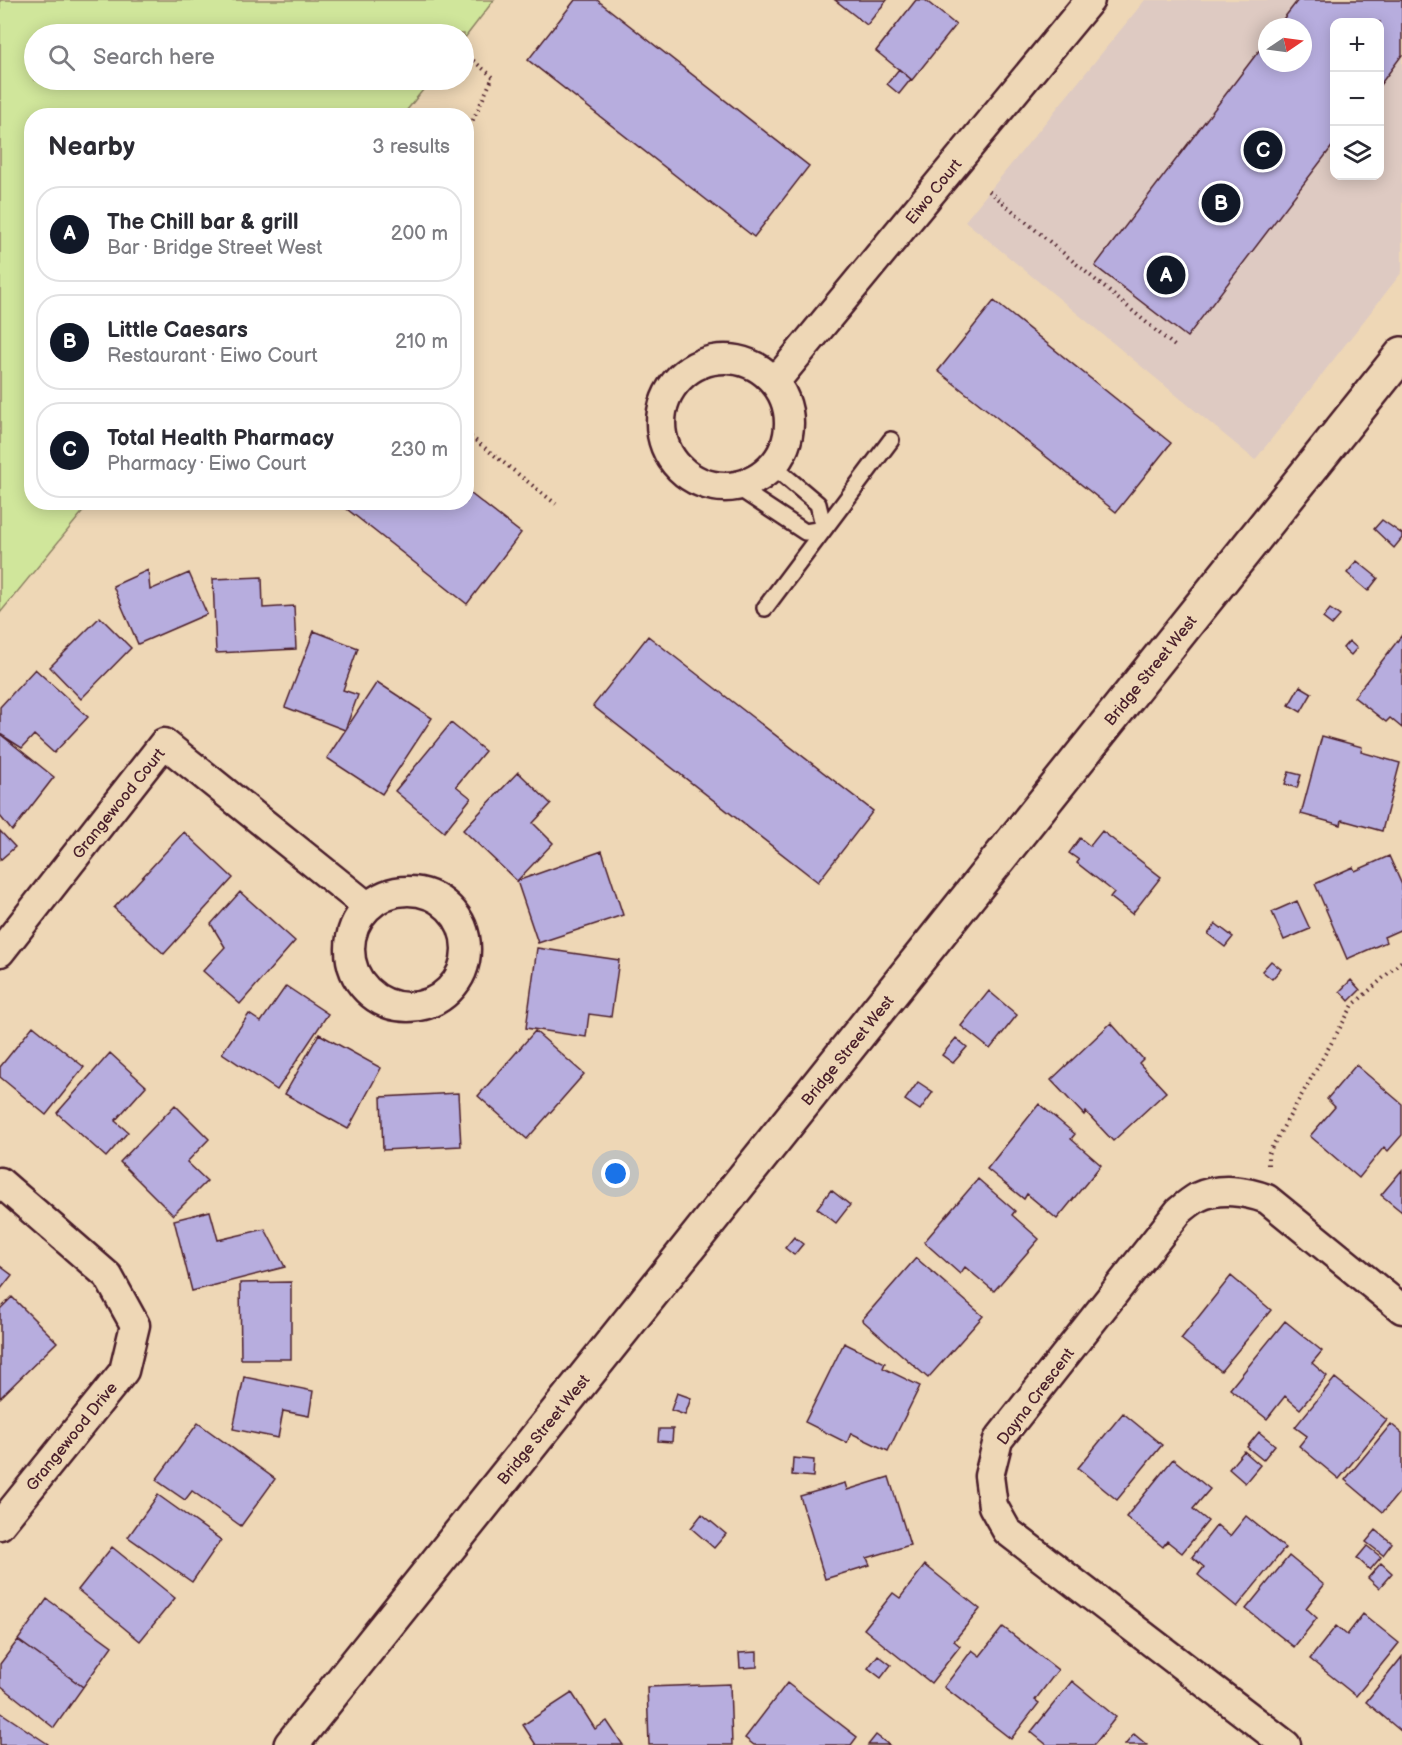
<!DOCTYPE html>
<html lang="en">
<head>
<meta charset="utf-8">
<style>
  body { margin:0; font-family:"Balsamiq Sans",sans-serif; background:#f2f2f3; color:#2b2b33 }
  .controls { position:absolute; right:18px; top:18px; display:grid; overflow:hidden; border-radius:12px; box-shadow:0 3px 15px #0003 }
  .controls button { width:54px; height:54px; display:grid; place-items:center; padding:0; border:0; border-bottom:2px solid #e1e1e2; background:#fff; color:#2b2b33; font:30px sans-serif }
  .compass { position:absolute; left:1258px; top:18px; width:54px; height:54px; border-radius:50%; background:#fff; box-shadow:0 3px 15px #0003; rotate:77deg }
  .you { position:absolute; left:616px; top:1174px; width:21px; height:21px; margin:-15px; border:4px solid #fff; border-radius:50%; background:#1a73e8; box-shadow:0 0 0 9px #1a73e833 }
  .badge { display:grid; place-items:center; width:39px; height:39px; border-radius:50%; background:#111827; color:#fff; font-size:20px; font-weight:700 }
  .pin { position:absolute; translate:-50% -50%; border:3px solid #fff; box-shadow:0 2px 6px #0006 }
  .list { margin:0; padding:0; list-style:none }
  h2 { display:flex; justify-content:space-between; align-items:center; height:78px; margin:0; padding:0 24px; font-size:26px }
  h2 small { font-size:20px; font-weight:400; color:#7c7c81 }
  .list li { display:grid; grid-template-columns:39px 1fr auto; gap:18px; align-items:center; box-sizing:border-box; height:96px; margin:0 12px 12px; padding:0 12px; border:2px solid #e1e1e2; border-radius:24px }
  .list b { display:block; font-size:22px; white-space:nowrap }
  .list p { margin:0; font-size:20px; white-space:nowrap; color:#7c7c81 }
  .list em { font-size:20px; font-style:normal; color:#7c7c81 }
  .icon { flex:none; width:33px; height:33px; fill:none; stroke:currentColor; stroke-width:2; stroke-linecap:round; stroke-linejoin:round }
  .map { position:relative; flex:none; width:1402px; height:1745px; overflow:hidden }
  .search { position:absolute; background:#fff; box-shadow:0 3px 15px #0003; left:24px; top:24px; width:450px; height:66px; display:flex; align-items:center; gap:15px; box-sizing:border-box; padding:0 21px; border-radius:33px; color:#7c7c81; font-size:22px }
  .panel { position:absolute; background:#fff; box-shadow:0 3px 15px #0003; left:24px; top:108px; width:450px; height:402px; border-radius:24px }
  .map>svg:first-child { display:block }
  .built { fill:#decac2; fill-rule:evenodd }
  .green { fill:#d0e69b; stroke:#8d8263; stroke-width:1.5 }
  .building { fill:#b7adde; stroke:#4a1f2b; stroke-width:1.5 }
  .lines { fill:none; stroke-linecap:round; stroke-linejoin:round }
  .lane-casing { stroke:#4a1f2b; stroke-width:20 }
  .street-casing { stroke:#4a1f2b; stroke-width:33 }
  .secondary-casing { stroke:#4a1f2b; stroke-width:38 }
  .path { stroke:#4a1f2b; stroke-width:4; stroke-dasharray:1.5 4.5; stroke-linecap:butt }
  .lane { stroke:#eed7b6; stroke-width:15 }
  .street { stroke:#eed7b6; stroke-width:28 }
  .secondary { stroke:#eed7b6; stroke-width:33 }
  .labels { text-anchor:middle; stroke-width:6; stroke-linejoin:round; paint-order:stroke }
  .street-label { font-size:16px; fill:#4a1f2b; stroke:#eed7b6 }
</style>
</head>
<body>
<div class="map">
<svg width="1402" height="1745" viewBox="0 0 1402 1745">
  <rect width="100%" height="100%" fill="#eed7b6"/>
  <filter id="ink" filterUnits="userSpaceOnUse"><feTurbulence type="fractalNoise" baseFrequency=".0167" numOctaves="2"/><feDisplacementMap in="SourceGraphic" scale="12" xChannelSelector="R" yChannelSelector="G"/><feConvolveMatrix kernelMatrix="1 2 1 2 8 2 1 2 1" color-interpolation-filters="sRGB"/></filter>
  <g filter="url(#ink)">
    <path class="built" d="M1145,0H1402V272L1255,460L965,221ZM1334,22H1380V176H1334ZM1267,27H1303V63H1267Z"/>
    <path class="green" d="M0,0H494L464,39V34H34V80H431L403,115L32,116V502L90,503L0,613Z"/>
    <path class="building" d="M575,0H597L809,166L754,237L528,60Z
      M835,0H887L867,25Z
      M916,0H925L956,25L912,80L876,51Z
      M1298,0H1402V55L1380,85V22H1334V144L1187,337L1095,266L1267,40V63H1303V27H1277Z
      M899,69L911,79L899,94L887,84Z
      M994,301L1171,443L1116,512L938,371Z
      M466,490L521,533L467,604L338,502H466Z
      M1382,520L1402,534V538L1394,548L1374,529Z
      M1357,561L1378,578L1368,591L1347,573Z
      M148,570L150,590L189,573L207,614L138,644L113,586Z
      M262,577L263,608L294,606L296,649L216,653L213,579Z
      M1330,609L1340,616L1332,625L1323,618Z
      M100,617L131,648L81,699L50,667Z
      M314,631L358,648L343,690L358,695L345,730L285,707Z
      M1402,635V728L1390,718L1386,722L1354,697Z
      M648,636L873,811L818,882L593,706Z
      M1349,641L1357,648L1351,655L1343,648Z
      M35,669L88,717L54,753L34,735L22,748L0,734V707Z
      M377,682L432,718L382,794L327,758Z
      M1300,686L1312,693L1301,712L1289,705Z
      M451,723L485,751L456,786L471,798L444,832L395,791Z
      M0,734L54,777L12,831L0,816Z
      M1322,736L1362,747L1361,752L1400,763L1382,831L1342,820L1341,825L1301,814Z
      M518,772L551,804L533,823L553,843L517,881L463,830Z
      M1289,772L1301,775L1297,788L1285,784Z
      M0,831L15,847L0,860Z
      M1102,831L1161,877L1132,914L1110,897L1114,892L1077,863L1079,860L1069,853L1080,838L1090,846Z
      M184,832L233,878L164,954L114,908Z
      M602,851L623,915L538,943L517,881Z
      M1389,856L1402,885V929L1384,937L1386,942L1347,959L1315,884L1353,867L1355,871Z
      M240,892L295,941L240,1004L203,971L225,947L211,924Z
      M1297,901L1310,929L1284,940L1272,912Z
      M1216,924L1233,937L1225,947L1208,934Z
      M537,948L619,960L611,1017L589,1014L586,1037L526,1028Z
      M1271,961L1281,969L1272,979L1262,971Z
      M1351,980L1360,990L1349,1001L1340,991Z
      M286,986L328,1014L277,1090L222,1053L249,1014L261,1022Z
      M989,991L1017,1015L990,1049L961,1026Z
      M1111,1023L1143,1059L1139,1063L1166,1092L1113,1141L1086,1112L1084,1115L1051,1080Z
      M33,1026L84,1067L46,1115L0,1077V1067Z
      M535,1031L584,1074L527,1139L478,1096Z
      M319,1034L381,1068L348,1129L285,1094Z
      M956,1038L967,1047L953,1063L942,1055Z
      M110,1053L146,1086L115,1121L128,1132L106,1157L57,1113Z
      M1356,1065L1402,1104V1135L1388,1151L1384,1147L1359,1178L1310,1136L1335,1107L1327,1099Z
      M918,1082L933,1092L920,1110L905,1100Z
      M458,1093L461,1146L383,1150L381,1097Z
      M1039,1104L1075,1134L1071,1139L1101,1165L1057,1219L1027,1194L1024,1199L987,1169Z
      M175,1105L209,1139L187,1162L207,1181L173,1215L120,1162Z
      M1402,1170V1212L1381,1195Z
      M978,1179L1015,1211L1012,1215L1039,1239L994,1291L965,1267L960,1274L924,1242Z
      M831,1190L850,1205L836,1223L817,1208Z
      M210,1211L218,1240L265,1229L285,1267L192,1291L174,1220Z
      M794,1237L803,1244L794,1255L785,1248Z
      M916,1258L983,1316L928,1378L862,1320Z
      M0,1266L12,1275L0,1290Z
      M1231,1276L1271,1310L1221,1371L1181,1339Z
      M291,1282V1359H241L240,1283Z
      M12,1297L57,1342L0,1398V1309Z
      M1285,1321L1322,1351L1312,1363L1327,1376L1300,1409L1285,1396L1267,1419L1230,1389Z
      M844,1343L885,1363L883,1368L920,1386L888,1451L851,1433L847,1443L805,1422Z
      M244,1377L313,1391L309,1416L283,1411L278,1438L233,1429Z
      M1335,1378L1387,1420L1339,1479L1299,1446L1307,1436L1295,1427Z
      M677,1393L691,1398L685,1415L671,1410Z
      M1123,1413L1162,1445L1117,1500L1078,1468Z
      M198,1423L275,1479L241,1526L192,1491L185,1500L156,1480Z
      M1391,1424L1402,1433V1489L1383,1512L1345,1480Z
      M659,1429H673L672,1442L658,1441Z
      M1259,1432L1275,1445L1263,1460L1247,1447Z
      M1244,1451L1260,1465L1245,1483L1229,1469Z
      M793,1458L814,1460L813,1477L792,1475Z
      M1173,1459L1210,1489L1193,1509L1208,1521L1182,1553L1167,1541L1163,1547L1126,1517Z
      M889,1477L910,1545L867,1558L870,1565L825,1579L800,1496L845,1483L847,1490Z
      M158,1495L221,1540L192,1582L128,1537Z
      M702,1514L726,1534L714,1548L691,1528Z
      M1246,1516L1285,1548L1237,1607L1198,1575L1204,1567L1192,1557L1217,1525L1230,1536Z
      M1376,1530L1392,1543L1383,1555L1366,1542Z
      M1367,1546L1381,1557L1370,1570L1357,1558Z
      M112,1547L175,1598L140,1641L78,1590Z
      M1289,1556L1324,1585L1306,1608L1317,1618L1294,1647L1246,1609Z
      M1381,1563L1392,1573L1379,1588L1368,1578Z
      M925,1565L980,1609L954,1641L960,1646L931,1683L864,1629L893,1593L900,1598Z
      M47,1599L112,1646L83,1687L18,1640Z
      M1363,1614L1399,1643L1356,1696L1310,1659L1336,1626L1347,1635Z
      M1003,1627L1058,1670L1035,1700L1039,1703L1011,1739L944,1687L972,1650L980,1656Z
      M18,1640L83,1687L54,1728L0,1685V1664Z
      M757,1652V1667L740,1668L739,1653Z
      M878,1655L891,1665L881,1678L868,1668Z
      M1402,1657V1732L1366,1702Z
      M1072,1681L1116,1717L1094,1745H1047L1031,1732Z
      M787,1683L857,1737L851,1745H754L745,1738Z
      M730,1684L732,1745H649L647,1687Z
      M572,1693L595,1729L607,1721L623,1745H536L523,1725Z
      M0,1712L48,1744L47,1745H0Z
      M1134,1734L1147,1745H1125Z
      M876,1735L889,1745H868Z"/>
    <g class="lines">
      <defs>
        <path id="lane" d="M737,487L805,532L824,529L818,504L773,466
          M765,608L891,440"/>
        <path id="street" d="M661 423a64 64 0 1 1 128 0a64 64 0 1 1-128 0Z
          M775,382L1090,0
          M350 949a58 58 0 1 1 116 0a58 58 0 1 1-116 0Z
          M0,952L164,743L368,907
          M0,1182L108,1276L135,1325L124,1371L0,1525
          M1286,1745L1007,1531L993,1506L989,1476L998,1440L1179,1211C1185,1206 1191,1201 1198,1197C1219,1187 1246,1191 1267,1199L1402,1309"/>
        <path id="secondary" d="M291,1745L1402,354"/>
      </defs>
      <use href="#lane" class="lane-casing"/>
      <use href="#street" class="street-casing"/>
      <use href="#secondary" class="secondary-casing"/>
      <path class="path" d="M464,53L493,77L471,124
        M989,191L1177,348
        M466,433L556,504
        M1268,1165V1154L1353,1005L1402,961"/>
      <use href="#lane" class="lane"/>
      <use href="#street" class="street"/>
      <use href="#secondary" class="secondary"/>
    </g>
  </g>
  <g class="labels">
    <g class="street-label">
      <text transform="translate(933 191) rotate(-51)" y="6">Eiwo Court</text>
      <text transform="translate(1150 670) rotate(-51)" y="6">Bridge Street West</text>
      <text transform="translate(118 803) rotate(-51)" y="6">Grangewood Court</text>
      <text transform="translate(847 1050) rotate(-51)" y="6">Bridge Street West</text>
      <text transform="translate(1035 1396) rotate(-53)" y="6">Dayna Crescent</text>
      <text transform="translate(543 1429) rotate(-51)" y="6">Bridge Street West</text>
      <text transform="translate(71 1436) rotate(-51)" y="6">Grangewood Drive</text>
    </g>
  </g>
</svg>
<div class="controls">
<button>+</button>
<button>−</button>
<button><svg class="icon" aria-label="layers" viewBox="0 0 24 24"><path d="M12 4l9 5-9 5-9-5zM3 14l9 5 9-5"/></svg></button>
</div>
<svg class="compass" viewBox="-18 -18 36 36"><path d="M0-13l5 13h-10z" fill="#e53935"/><path d="M0 13l5-13h-10z" fill="#7c7c81"/></svg>
<div class="you"></div>
<div class="pin badge" style="left:1166px;top:275px">A</div>
<div class="pin badge" style="left:1221px;top:203px">B</div>
<div class="pin badge" style="left:1263px;top:150px">C</div>
<div class="search"><svg class="icon" aria-label="search" viewBox="0 0 24 24"><circle cx="10" cy="10" r="6"/><path d="M15 15l6 6"/></svg>Search here</div>
<section class="panel">
<h2>Nearby<small>3 results</small></h2>
<ul class="list">
<li><span class="badge">A</span><div><b>The Chill bar &amp; grill</b><p>Bar · Bridge Street West</p></div><em>200 m</em></li>
<li><span class="badge">B</span><div><b>Little Caesars</b><p>Restaurant · Eiwo Court</p></div><em>210 m</em></li>
<li><span class="badge">C</span><div><b>Total Health Pharmacy</b><p>Pharmacy · Eiwo Court</p></div><em>230 m</em></li>
</ul>
</section>
</div>
</body>
</html>
